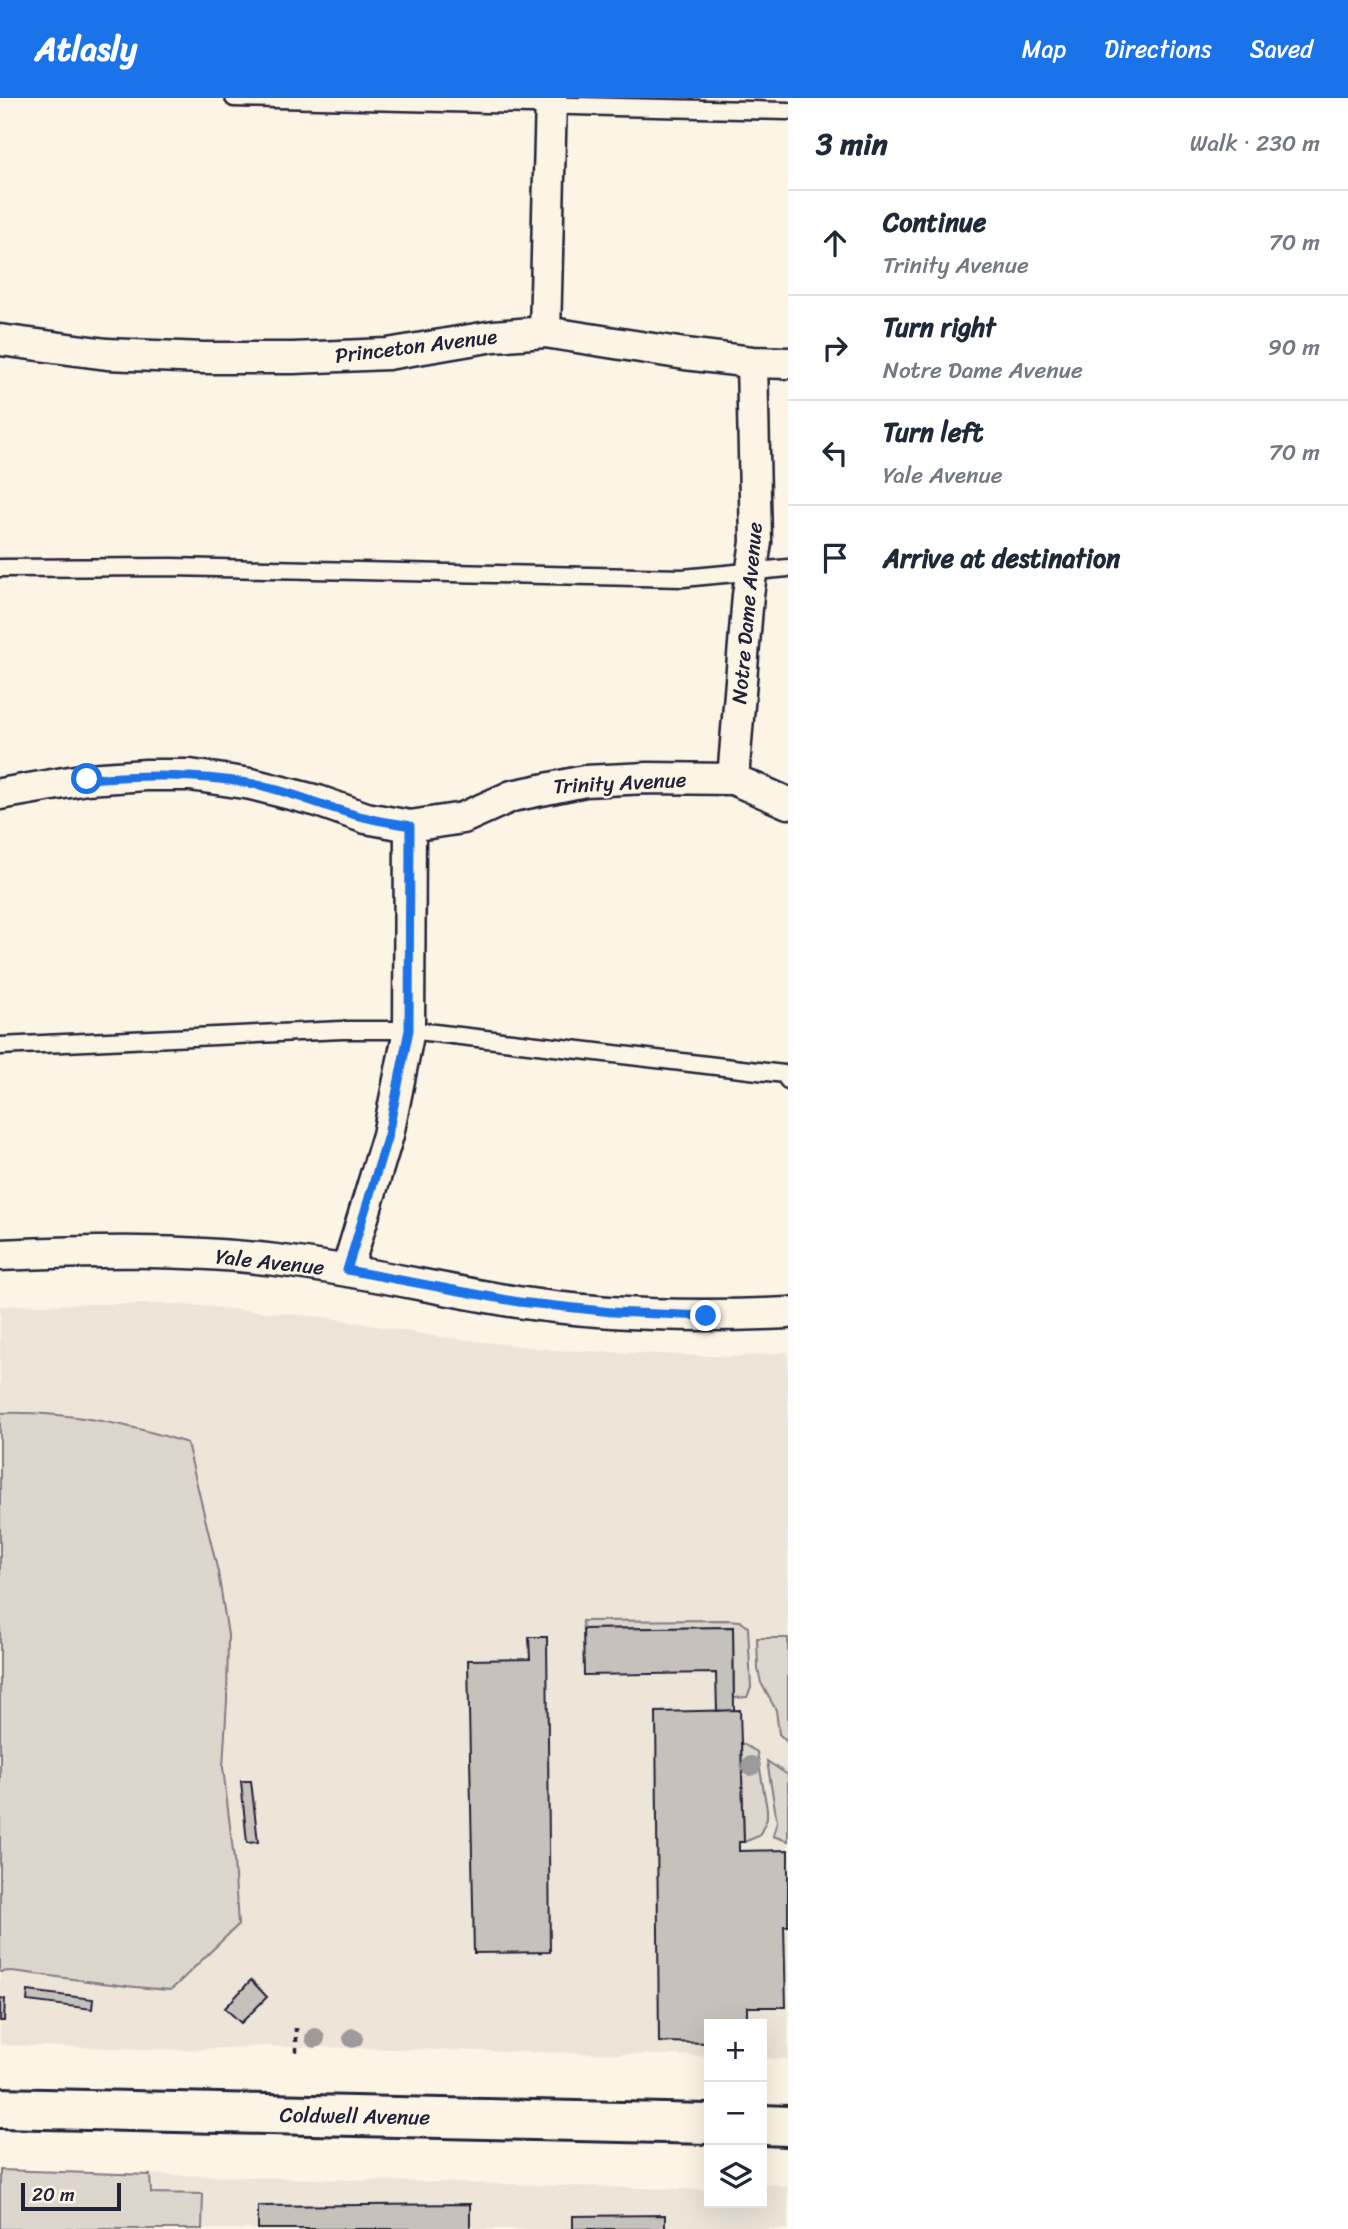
<!DOCTYPE html>
<html lang="en">
<head>
<meta charset="utf-8">
<style>
  body { margin:0; font-family:Sriracha,sans-serif; background:#f6f6f7; color:#1f2937 }
  .controls { position:absolute; right:21px; bottom:21px; display:grid; overflow:hidden; border-radius:0px; box-shadow:0 7px 28px #0002 }
  .controls button { width:63px; height:63px; display:grid; place-items:center; padding:0; border:0; border-bottom:2px solid #e0e1e3; background:#fff; color:#1f2937; font:35px sans-serif }
  .scale { position:absolute; left:21px; bottom:18px; width:100px; box-sizing:border-box; padding-left:7px; border:4px solid #22223b; border-top:0; font-size:19px; line-height:24px; white-space:nowrap; color:#22223b; -webkit-text-stroke:5px #fcf5e5; paint-order:stroke }
  .stop { position:absolute; width:21px; height:21px; margin:-16px; border:5px solid #1a73e8; border-radius:50%; background:#fff }
  .stop.end { background:#1a73e8; border-color:#fff; box-shadow:0 2px 7px #0008 }
  .list { margin:0; padding:0; list-style:none }
  h2 { display:flex; justify-content:space-between; align-items:center; height:91px; margin:0; padding:0 28px; font-size:30px }
  h2 small { font-size:23px; font-weight:400; color:#747a83 }
  .list li { display:grid; grid-template-columns:46px 1fr auto; gap:21px; align-items:center; box-sizing:border-box; height:105px; padding:0 28px; border-top:2px solid #e0e1e3 }
  .list b { display:block; font-size:26px; white-space:nowrap }
  .list p { margin:0; font-size:23px; white-space:nowrap; color:#747a83 }
  .list em { font-size:23px; font-style:normal; color:#747a83 }
  .icon { flex:none; width:38px; height:38px; fill:none; stroke:currentColor; stroke-width:2; stroke-linecap:round; stroke-linejoin:round }
  .map { position:relative; flex:none; width:788px; height:2131px; overflow:hidden }
  header { display:flex; align-items:center; gap:42px; box-sizing:border-box; height:98px; padding:0 35px; background:#1a73e8; color:#fff }
  header strong { font-size:33px }
  nav { display:flex; gap:38px; margin-inline-start:auto; font-size:24px }
  main { display:flex }
  aside { flex:1; background:#fff }
  .map>svg:first-child { display:block }
  .built { fill:#ece5d8 }
  .green { fill:#dcd6cc; stroke:#7f7c84; stroke-width:2 }
  .building { fill:#c6c1bb; stroke:#22223b; stroke-width:2 }
  .lines { fill:none; stroke-linecap:round; stroke-linejoin:round }
  .lane-casing { stroke:#22223b; stroke-width:21 }
  .street-casing { stroke:#22223b; stroke-width:35 }
  .secondary-casing { stroke:#22223b; stroke-width:44 }
  .path { stroke:#22223b; stroke-width:4.5; stroke-dasharray:5 5; stroke-linecap:butt }
  .lane { stroke:#fcf5e5; stroke-width:16 }
  .street { stroke:#fcf5e5; stroke-width:30 }
  .secondary { stroke:#fcf5e5; stroke-width:38 }
  .tree { fill:#9d9a9b }
  .route { stroke:#1a73e8; stroke-width:9 }
  .labels { text-anchor:middle; stroke-width:5; stroke-linejoin:round; paint-order:stroke }
  .street-label { font-size:21px; fill:#22223b; stroke:#fcf5e5 }
</style>
</head>
<body>
<header>
<strong>Atlasly</strong>
<nav><a>Map</a><a>Directions</a><a>Saved</a></nav>
</header>
<main>
<div class="map">
<svg width="788" height="2131" viewBox="0 0 788 2131">
  <rect width="100%" height="100%" fill="#fcf5e5"/>
  <filter id="ink" filterUnits="userSpaceOnUse"><feTurbulence type="fractalNoise" baseFrequency=".0143" numOctaves="2"/><feDisplacementMap in="SourceGraphic" scale="14" xChannelSelector="R" yChannelSelector="G"/><feConvolveMatrix kernelMatrix="1 2 1 2 8 2 1 2 1" color-interpolation-filters="sRGB"/></filter>
  <g filter="url(#ink)">
    <path class="built" d="M82,1206H176L324,1219L433,1238L554,1252L738,1259L788,1254V1961L762,1960V1926H709V1958L304,1949L265,1948L182,1952L0,1947V1208Z
      M0,2072L709,2092V2105H762V2087L775,2086L788,2089V2131H0Z"/>
    <path class="green" d="M0,1315C65,1313 126,1325 187,1345L218,1474L228,1537L227,1602L223,1669L234,1762L238,1827L171,1892C118,1889 64,1879 11,1873L0,1874Z
      M725,1522L740,1523L748,1529L751,1590L747,1599L734,1600L733,1529L583,1531L582,1523Z
      M757,1540H788V1645L779,1636L776,1612L761,1585L758,1571Z
      M741,1645L757,1654L767,1711V1721L759,1738L744,1744Z
      M767,1663L788,1677V1743L773,1738L777,1723Z
      M0,2072L150,2077L151,2095L203,2096L202,2131H0Z"/>
    <path class="building" d="M733,1529L734,1612L717,1613L716,1575L584,1577L583,1531Z
      M529,1539H547L550,1854L474,1855L468,1562L530,1561Z
      M740,1612L744,1744H739V1753L788,1752V1828H784L786,1909H747V1926H709V1945L659,1944L656,1614Z
      M241,1683H251L258,1744L247,1745Z
      M251,1882L267,1899L241,1925L225,1910Z
      M28,1893L93,1901L92,1911L27,1903Z
      M0,1900L5,1901L4,1923H0Z
      M470,2106V2131H258V2108Z
      M665,2117V2131H573V2118Z"/>
    <g class="lines">
      <defs>
        <path id="lane" d="M234,0L788,13
          M0,470L171,469L683,480L788,470
          M0,948L342,932H409L784,976L788,982"/>
        <path id="street" d="M545,234L551,0
          M0,242L107,256L204,260H293L388,256L494,238L545,234L685,256L752,264L788,265
          M733,681L748,497L756,444L752,264
          M0,696L87,681L146,677H190L251,686L318,703L366,720L410,728L463,720L512,698L585,683L648,680L733,681L788,705
          M0,1157C92,1153 185,1151 276,1162C357,1172 437,1191 517,1204C607,1218 698,1219 788,1215
          M347,1172L388,1037L409,932L410,728"/>
        <path id="secondary" d="M0,2010L709,2026
          M762,2027L788,2028"/>
      </defs>
      <use href="#lane" class="lane-casing"/>
      <use href="#street" class="street-casing"/>
      <use href="#secondary" class="secondary-casing"/>
      <path class="path" d="M296,1954V1930"/>
      <use href="#lane" class="lane"/>
      <use href="#street" class="street"/>
      <use href="#secondary" class="secondary"/>
    </g>
    <g class="tree">
      <circle cx="751" cy="1668" r="10"/>
      <circle cx="315" cy="1940" r="10"/>
      <circle cx="353" cy="1940" r="10"/>
    </g>
  </g>
  <g class="lines" filter="url(#ink)">
    <path class="route" d="M87,681C142,677 194,676 248,685C290,692 327,711 368,720C382,724 396,725 410,728L409,932L388,1037L347,1172L519,1204L612,1214L706,1218"/>
  </g>
  <g class="labels">
    <g class="street-label">
      <text transform="translate(416 248) rotate(-7)" y="7">Princeton Avenue</text>
      <text transform="translate(747 515) rotate(-85)" y="7">Notre Dame Avenue</text>
      <text transform="translate(620 685) rotate(-3)" y="7">Trinity Avenue</text>
      <text transform="translate(270 1164) rotate(6)" y="7">Yale Avenue</text>
      <text transform="translate(355 2018) rotate(1)" y="7">Coldwell Avenue</text>
    </g>
  </g>
</svg>
<div class="controls">
<button>+</button>
<button>−</button>
<button><svg class="icon" aria-label="layers" viewBox="0 0 24 24"><path d="M12 4l9 5-9 5-9-5zM3 14l9 5 9-5"/></svg></button>
</div>
<div class="scale">20 m</div>
<div class="stop" style="left:87px;top:681px"></div>
<div class="stop end" style="left:706px;top:1218px"></div>
</div>
<aside>
<h2>3 min<small>Walk · 230 m</small></h2>
<ul class="list">
<li><svg class="icon" aria-label="ahead" viewBox="0 0 24 24"><path d="M12 20V5M6 11l6-6 6 6"/></svg><div><b>Continue</b><p>Trinity Avenue</p></div><em>70 m</em></li>
<li><svg class="icon" aria-label="right" viewBox="0 0 24 24"><path d="M7 20v-9h11M14 6l5 5-5 5"/></svg><div><b>Turn right</b><p>Notre Dame Avenue</p></div><em>90 m</em></li>
<li><svg class="icon" aria-label="left" viewBox="0 0 24 24"><path d="M17 20v-9H6M10 6l-5 5 5 5"/></svg><div><b>Turn left</b><p>Yale Avenue</p></div><em>70 m</em></li>
<li><svg class="icon" aria-label="arrive" viewBox="0 0 24 24"><path d="M6 21V4h12l-3 4 3 4H6"/></svg><div><b>Arrive at destination</b></div></li>
</ul>
</aside>
</main>
</body>
</html>
